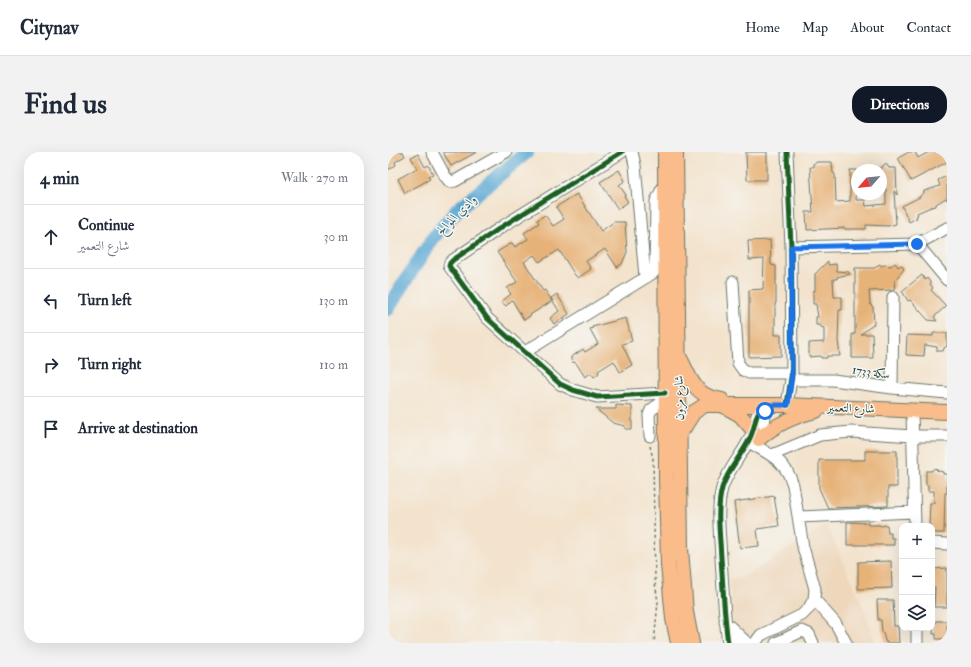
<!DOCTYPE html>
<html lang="en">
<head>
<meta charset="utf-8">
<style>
  body { margin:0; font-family:"IM FELL Double Pica",Amiri,serif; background:#f2f2f3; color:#1f2937 }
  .controls { position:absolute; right:12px; bottom:12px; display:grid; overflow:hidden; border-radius:8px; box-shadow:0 4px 16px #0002 }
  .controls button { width:36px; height:36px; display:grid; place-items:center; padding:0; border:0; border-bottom:1px solid #e0e1e3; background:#fff; color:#1f2937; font:20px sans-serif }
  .compass { position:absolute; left:463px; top:12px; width:36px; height:36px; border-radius:50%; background:#fff; box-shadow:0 4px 16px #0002; rotate:242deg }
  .stop { position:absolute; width:12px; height:12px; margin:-9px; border:3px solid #1a73e8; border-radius:50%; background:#fff }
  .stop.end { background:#1a73e8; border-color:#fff; box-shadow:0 1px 4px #0008 }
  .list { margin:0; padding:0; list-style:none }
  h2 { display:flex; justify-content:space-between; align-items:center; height:52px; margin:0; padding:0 16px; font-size:17px }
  h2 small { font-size:13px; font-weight:400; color:#747a83 }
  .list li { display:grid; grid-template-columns:26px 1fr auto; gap:12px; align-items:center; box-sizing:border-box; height:64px; padding:0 16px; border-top:1px solid #e0e1e3 }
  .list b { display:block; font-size:15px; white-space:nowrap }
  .list p { margin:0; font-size:13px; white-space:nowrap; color:#747a83 }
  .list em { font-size:13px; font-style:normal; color:#747a83 }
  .icon { flex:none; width:22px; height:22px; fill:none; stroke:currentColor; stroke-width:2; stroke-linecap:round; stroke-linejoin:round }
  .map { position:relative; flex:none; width:559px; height:491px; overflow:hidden; border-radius:16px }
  header { display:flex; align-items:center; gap:24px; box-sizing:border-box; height:56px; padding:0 20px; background:#fff; border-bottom:1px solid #e0e1e3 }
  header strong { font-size:19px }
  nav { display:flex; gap:22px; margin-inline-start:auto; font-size:14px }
  .intro { display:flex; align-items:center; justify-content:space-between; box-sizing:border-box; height:96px; padding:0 24px }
  h1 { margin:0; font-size:28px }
  .button { padding:10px 18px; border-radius:16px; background:#111827; color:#fff; font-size:14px; font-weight:700 }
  main { display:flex; gap:24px; padding:0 24px }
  aside { flex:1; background:#fff; border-radius:16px; box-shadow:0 4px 16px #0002 }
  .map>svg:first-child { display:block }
  .built { fill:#eed7bb }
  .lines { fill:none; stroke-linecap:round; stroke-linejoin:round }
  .river { stroke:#5aa8d3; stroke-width:14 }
  .building { fill:#e7b278 }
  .minor-casing { stroke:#69776a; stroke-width:13 }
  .major-casing { stroke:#69776a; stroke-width:16 }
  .path { stroke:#69776a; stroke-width:1.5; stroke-dasharray:3 3; stroke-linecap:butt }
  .minor { stroke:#fff; stroke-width:11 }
  .major { stroke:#f9bc8a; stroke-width:14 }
  .cycleway-casing { stroke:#f6f6f2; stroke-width:8 }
  .cycleway { stroke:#1b5e20; stroke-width:5 }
  .route { stroke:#1a73e8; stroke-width:5 }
  .labels { text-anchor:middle; stroke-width:3; stroke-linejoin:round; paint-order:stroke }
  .street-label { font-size:12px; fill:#1f3d34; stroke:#f6f6f2 }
  .water-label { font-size:13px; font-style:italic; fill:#315d64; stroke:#f6f6f2 }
</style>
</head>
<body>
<header>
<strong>Citynav</strong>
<nav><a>Home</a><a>Map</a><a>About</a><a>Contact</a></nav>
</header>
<div class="intro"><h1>Find us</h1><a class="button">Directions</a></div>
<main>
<aside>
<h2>4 min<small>Walk · 270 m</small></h2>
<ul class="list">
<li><svg class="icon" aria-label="ahead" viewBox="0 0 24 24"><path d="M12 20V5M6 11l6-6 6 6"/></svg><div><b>Continue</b><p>شارع التعمير</p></div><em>30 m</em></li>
<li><svg class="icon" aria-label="left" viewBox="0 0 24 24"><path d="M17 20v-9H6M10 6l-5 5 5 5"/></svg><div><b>Turn left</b></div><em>130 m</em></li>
<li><svg class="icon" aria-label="right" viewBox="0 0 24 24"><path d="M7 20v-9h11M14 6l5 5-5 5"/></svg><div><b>Turn right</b></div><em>110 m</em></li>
<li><svg class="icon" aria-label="arrive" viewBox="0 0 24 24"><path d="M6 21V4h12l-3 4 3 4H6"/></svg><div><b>Arrive at destination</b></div></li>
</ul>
</aside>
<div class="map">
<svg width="559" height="491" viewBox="0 0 559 491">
  <rect width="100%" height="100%" fill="#f6f6f2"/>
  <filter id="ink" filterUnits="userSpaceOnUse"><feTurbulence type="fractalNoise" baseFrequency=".025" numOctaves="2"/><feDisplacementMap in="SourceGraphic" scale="8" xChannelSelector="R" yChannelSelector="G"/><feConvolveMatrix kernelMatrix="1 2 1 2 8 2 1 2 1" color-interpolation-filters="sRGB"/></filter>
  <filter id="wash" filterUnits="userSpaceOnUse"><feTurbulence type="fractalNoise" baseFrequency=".012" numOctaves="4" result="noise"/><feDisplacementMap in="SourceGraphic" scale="16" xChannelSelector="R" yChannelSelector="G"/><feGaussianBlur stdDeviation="0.9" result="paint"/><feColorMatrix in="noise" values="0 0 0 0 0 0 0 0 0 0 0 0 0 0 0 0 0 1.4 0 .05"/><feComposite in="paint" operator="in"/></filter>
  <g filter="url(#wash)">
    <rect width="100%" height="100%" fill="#f3e3cd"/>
    <path class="built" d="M439,373L478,461L487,491H345L341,426H354Z"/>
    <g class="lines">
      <path class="river" d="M12,137L46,85L69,58L139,0
        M0,157L10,141"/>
    </g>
    <g id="blocks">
      <path class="building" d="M0,0H15L17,4L7,10L8,13L0,18Z
        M55,0H89L63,14Z
        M358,0H379V28H359Z
        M521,0H527L530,6L541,0H559V10L523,29L510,6Z
        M30,2L37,15L40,13L45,22L40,24L42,27L17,41L10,27L29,16L23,5Z
        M429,10H444L445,21L447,22L448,50L462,49V18H469L468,48H477L478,54L498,52V37H493V16L497,12L499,13L501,16H508L509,43L506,39L508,72L500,74L478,73V77H457V76L419,78L418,60H425L422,15H425V12Z
        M231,18L237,29L231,33L238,43L236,44L240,50L230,57L212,30Z
        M559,24V48L558,46L548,52V54L543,55L529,61L530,63L528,64L529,66L521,70L514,54L532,45V44L536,41V39L552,34L550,28Z
        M189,42L213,79L226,70H237L239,100L234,112L229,115L217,97L198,109L203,117L190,126L187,123L171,98L151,110L146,103L136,110L155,139L157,138L164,149L142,163V164L136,168L124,148L118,154L113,150L123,142L119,136L129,130L109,100L124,91L127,95L140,87L136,81L151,71L149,68L157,63L165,74L176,67L168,55Z
        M382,88L383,113L388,114V151H387V183H393V204L361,205V138L375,137L376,107L361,108L360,89Z
        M440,109V113L448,112L449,119L461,120L462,122L449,125V127H445L446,145H454V158H451L450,189L452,204H439V206H433V204L421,205V191L436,190V176L433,175L432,173H428V165H430L428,152H425V139H427V122Z
        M507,111L510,115L513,113L516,117L507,128L506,138L481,139L482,152L485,155L486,172L473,182H484L485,206H464V182H467V116H487L491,112L494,114L496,113L503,114Z
        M534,123L537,128L539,126L542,130V132L545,136L543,138L558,154L546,165L549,169L540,168L526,152L522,148L520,149L514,139Z
        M169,142L181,162L166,172L162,166L171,159L163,146Z
        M238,166L244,189L234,192L244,213L232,220L226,209L210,219L211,221L206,225L203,221L197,225L188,211L184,210L183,208V205L194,198L195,197L197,200L210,192L202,177L205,176L204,175Z
        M545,181H559V194L556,196L555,199H549V195L537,193L536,204L518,203L519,183L545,184Z
        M228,253L244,254V277H237V274L225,271L208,257H228Z
        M477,299H509V335H500V354L440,356L431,336V308H477Z
        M547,316L550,319L555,320V322H559V341H557L556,381H544V374H541L542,351H546V339H540V333H538V319H543Z
        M386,344L391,374L369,377L371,394L352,396L346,350Z
        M459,370L480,371V373H491L493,374L499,373L500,381H503V386H506V393H459Z
        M503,409L504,436L470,437V410Z
        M559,416V455H546L547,435L544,436V417Z
        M489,448H505L506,474H510L511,491H498V489H497L495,480H494L493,468H490Z
        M548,469H559V487H548V482H545V472L548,471Z"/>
    </g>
  </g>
  <g filter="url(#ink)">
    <use href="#blocks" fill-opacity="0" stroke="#69776a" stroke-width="1"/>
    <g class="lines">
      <defs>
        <path id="minor" d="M44,0L57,24L62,30L67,29L118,0
          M234,0L115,74L65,108L62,111L61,114L99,166L172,232L185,238L209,245L277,241
          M244,0L247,13L257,125
          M399,0L403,95L404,221L399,253
          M529,92L559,76
          M403,95L529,92L559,128
          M345,130L350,211L355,218L361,221H404
          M137,200L265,121L267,117L268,49L276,33
          M404,228H445L504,236L559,241
          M504,236L505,145
          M524,259L527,374
          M262,284L261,263L263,258L277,248
          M371,287C377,276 378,265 376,253
          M366,293C385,304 398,310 405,333L415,395L427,437L426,447L421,456L414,463L373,483L367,491
          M384,303L432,283L463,280L525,284H559
          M411,365L526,360
          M544,391L559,392
          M426,447L448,472L458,491
          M337,470L359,491
          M529,476V491
          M351,491H340C336,463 335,434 333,406C332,383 328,359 334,336C340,317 354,303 362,286C368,274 366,262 376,253
          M388,491L414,479L421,482L425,491"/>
        <path id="major" d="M277,0L278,325L280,413L285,467L290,491
          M288,0L293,397L298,460L304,491
          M292,206C304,229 306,244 334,248
          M334,253L352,263L365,278
          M292,282L306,260L317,253H399L559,260
          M371,287C388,272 406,264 428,259"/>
      </defs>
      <use href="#minor" class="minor-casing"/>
      <use href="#major" class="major-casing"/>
      <path class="path" d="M262,294L265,307L267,430L270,450L266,491"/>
      <use href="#minor" class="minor"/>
      <use href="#major" class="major"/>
      <defs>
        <path id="cycleway" d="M234,0L115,74L65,108L62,111L61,114L99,166L172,232L185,238L209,245L277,241
          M399,0L403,95L404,221L399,253
          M340,491C336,463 335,434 333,406C332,383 328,359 334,336C340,317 354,303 362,286C368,274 366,262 376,253"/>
      </defs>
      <use href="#cycleway" class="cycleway-casing"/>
      <use href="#cycleway" class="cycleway"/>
    </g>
  </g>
  <g class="lines" filter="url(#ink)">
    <path class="route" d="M377,259L376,253H400L404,221L403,95L529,92"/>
  </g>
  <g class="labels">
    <g class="street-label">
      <text transform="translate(483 220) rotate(8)" y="4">سكة 1733</text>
      <text transform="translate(291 246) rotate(-91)" y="4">شارع مزون</text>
      <text transform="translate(463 256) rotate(2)" y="4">شارع التعمير</text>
    </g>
    <g class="water-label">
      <text transform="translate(68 62) rotate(-45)" y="5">وادي الموالح</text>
    </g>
  </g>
</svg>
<div class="controls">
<button>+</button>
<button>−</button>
<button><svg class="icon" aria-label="layers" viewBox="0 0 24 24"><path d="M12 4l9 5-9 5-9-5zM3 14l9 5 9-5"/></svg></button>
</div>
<svg class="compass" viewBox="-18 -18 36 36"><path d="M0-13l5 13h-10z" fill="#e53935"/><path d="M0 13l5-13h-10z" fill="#747a83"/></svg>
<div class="stop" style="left:377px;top:259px"></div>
<div class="stop end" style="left:529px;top:92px"></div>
</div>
</main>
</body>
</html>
